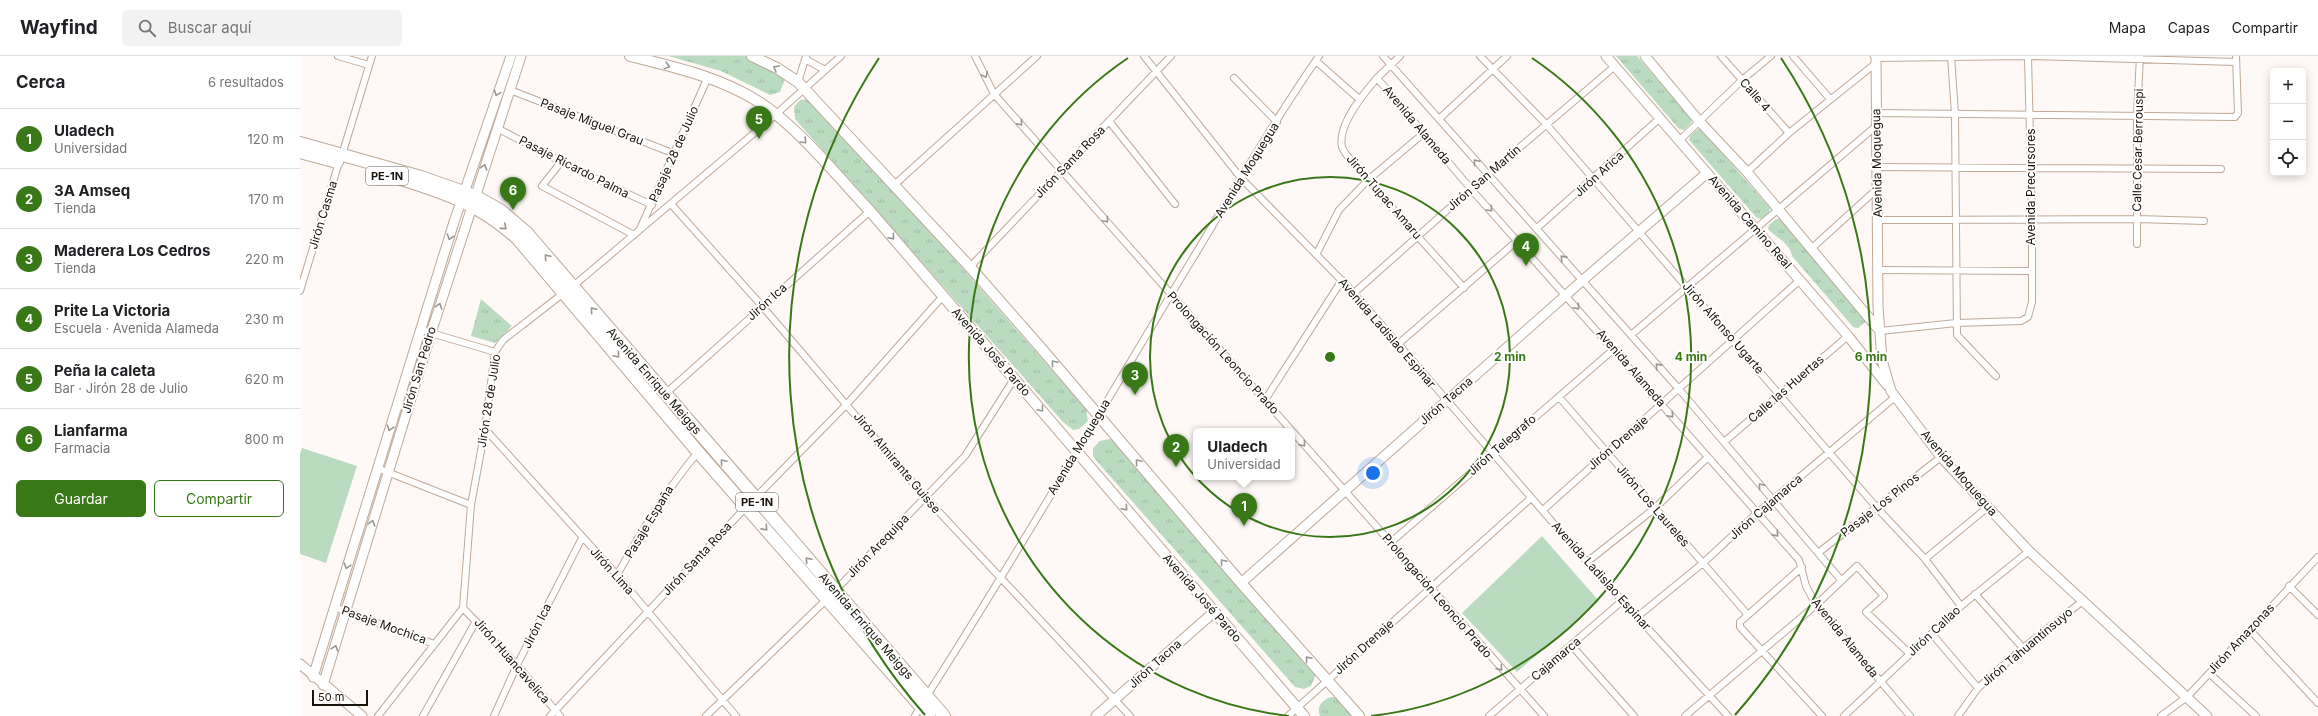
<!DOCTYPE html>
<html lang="es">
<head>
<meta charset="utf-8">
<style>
  body { margin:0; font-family:Inter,sans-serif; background:#f2f2f2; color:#202124 }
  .controls { position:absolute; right:12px; top:12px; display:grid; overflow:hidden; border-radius:6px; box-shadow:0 2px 10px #0003 }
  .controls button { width:36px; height:36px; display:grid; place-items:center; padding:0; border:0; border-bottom:1px solid #e0e0e0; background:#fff; color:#202124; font:20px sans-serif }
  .scale { position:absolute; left:12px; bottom:10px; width:56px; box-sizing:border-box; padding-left:4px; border:2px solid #1a130c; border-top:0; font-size:11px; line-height:14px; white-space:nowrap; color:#1a130c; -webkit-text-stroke:3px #fff; paint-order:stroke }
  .you { position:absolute; left:1073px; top:417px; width:14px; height:14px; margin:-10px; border:3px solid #fff; border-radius:50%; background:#1a73e8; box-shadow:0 0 0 6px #1a73e833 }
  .badge { display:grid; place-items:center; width:26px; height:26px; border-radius:50%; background:#387816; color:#fff; font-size:13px; font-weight:700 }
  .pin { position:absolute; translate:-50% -33px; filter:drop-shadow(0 1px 2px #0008) }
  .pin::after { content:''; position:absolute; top:21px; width:14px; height:12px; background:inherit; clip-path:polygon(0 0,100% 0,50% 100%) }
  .popup { position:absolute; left:893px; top:372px; width:102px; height:52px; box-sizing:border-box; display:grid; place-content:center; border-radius:6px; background:#fff; filter:drop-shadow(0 1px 3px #0005); font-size:13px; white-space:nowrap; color:#757577 }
  .popup b { font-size:15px; color:#202124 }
  .popup::after { content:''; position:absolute; left:50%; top:100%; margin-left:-8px; border:8px solid transparent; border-top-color:#fff }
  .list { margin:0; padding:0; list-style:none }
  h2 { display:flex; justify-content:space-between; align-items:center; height:52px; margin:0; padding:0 16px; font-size:17px }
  h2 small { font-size:13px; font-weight:400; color:#757577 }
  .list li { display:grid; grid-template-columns:26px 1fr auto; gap:12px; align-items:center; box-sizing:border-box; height:60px; padding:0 16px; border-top:1px solid #e0e0e0 }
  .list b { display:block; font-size:15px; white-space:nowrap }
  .list p { margin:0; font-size:13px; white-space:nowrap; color:#757577 }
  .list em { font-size:13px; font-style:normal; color:#757577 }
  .actions { display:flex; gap:8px; padding:12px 16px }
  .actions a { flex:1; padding:9px 0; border:1px solid #387816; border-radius:6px; text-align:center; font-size:14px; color:#387816 }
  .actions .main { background:#387816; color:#fff }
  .icon { flex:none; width:22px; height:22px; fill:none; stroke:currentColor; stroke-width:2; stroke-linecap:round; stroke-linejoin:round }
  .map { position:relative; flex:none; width:2018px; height:660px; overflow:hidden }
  header { display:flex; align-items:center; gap:24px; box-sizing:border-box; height:56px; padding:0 20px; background:#fff; border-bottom:1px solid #e0e0e0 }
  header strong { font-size:19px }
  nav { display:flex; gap:22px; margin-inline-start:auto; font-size:14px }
  .search { width:280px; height:36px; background:#f2f2f2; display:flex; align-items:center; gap:10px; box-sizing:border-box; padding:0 14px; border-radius:6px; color:#757577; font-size:15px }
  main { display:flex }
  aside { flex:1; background:#fff }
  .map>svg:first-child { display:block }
  .grass { fill:#bbdbc0 }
  .park { fill:url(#park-tufts) }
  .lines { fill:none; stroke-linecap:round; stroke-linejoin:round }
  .street-casing { stroke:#bfa997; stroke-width:8 }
  .secondary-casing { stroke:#bfa997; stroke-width:11 }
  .primary-casing { stroke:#bfa997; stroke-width:12 }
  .highway-casing { stroke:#bfa997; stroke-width:14 }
  .street { stroke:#fff; stroke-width:6 }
  .secondary { stroke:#fff; stroke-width:9 }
  .primary { stroke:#fff; stroke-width:10 }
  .highway { stroke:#fff; stroke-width:12 }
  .oneway { stroke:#989592 }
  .ring { fill:none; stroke:#387816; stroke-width:2 }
  .labels { text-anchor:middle; stroke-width:4; stroke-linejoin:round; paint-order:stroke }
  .shield { fill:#fff; stroke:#5f5a55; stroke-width:1 }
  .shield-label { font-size:11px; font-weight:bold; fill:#1a130c }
  .street-label { font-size:12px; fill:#1a130c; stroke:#fff }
  .centre { fill:#387816; stroke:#fff; stroke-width:2 }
  .ring-label { font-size:12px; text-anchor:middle; font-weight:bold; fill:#387816; stroke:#fff; stroke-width:4; stroke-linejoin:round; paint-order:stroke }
</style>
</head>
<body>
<header>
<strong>Wayfind</strong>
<div class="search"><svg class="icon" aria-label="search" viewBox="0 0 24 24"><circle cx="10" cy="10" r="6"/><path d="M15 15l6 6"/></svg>Buscar aquí</div>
<nav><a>Mapa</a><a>Capas</a><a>Compartir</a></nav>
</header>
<main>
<aside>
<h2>Cerca<small>6 resultados</small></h2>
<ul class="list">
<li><span class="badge">1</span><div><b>Uladech</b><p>Universidad</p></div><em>120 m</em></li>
<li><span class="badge">2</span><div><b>3A Amseq</b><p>Tienda</p></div><em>170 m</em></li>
<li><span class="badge">3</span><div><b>Maderera Los Cedros</b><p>Tienda</p></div><em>220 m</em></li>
<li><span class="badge">4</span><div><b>Prite La Victoria</b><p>Escuela · Avenida Alameda</p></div><em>230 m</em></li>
<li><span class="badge">5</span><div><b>Peña la caleta</b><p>Bar · Jirón 28 de Julio</p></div><em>620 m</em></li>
<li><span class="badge">6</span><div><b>Lianfarma</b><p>Farmacia</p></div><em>800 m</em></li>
</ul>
<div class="actions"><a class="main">Guardar</a><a>Compartir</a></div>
</aside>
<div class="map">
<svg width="2018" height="660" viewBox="0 0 2018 660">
  <defs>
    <pattern id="park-tufts" width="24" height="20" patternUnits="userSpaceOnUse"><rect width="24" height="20" fill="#bbdbc0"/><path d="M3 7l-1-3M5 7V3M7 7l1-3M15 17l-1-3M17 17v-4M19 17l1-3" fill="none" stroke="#a0bba4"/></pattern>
  </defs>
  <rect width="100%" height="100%" fill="#fef9f6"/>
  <path class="grass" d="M2,392L57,410L26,507L0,498V398Z
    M1242,480L1299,545L1217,616L1162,557Z"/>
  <path class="park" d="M368,0H447L485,23L480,36L470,39L421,15Z
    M1316,0H1337L1392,63L1391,67L1384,74L1379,73Z
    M508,43L630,175L786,353L788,365L779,373L773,374L763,366L495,63L494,51L500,44Z
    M1398,73L1402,74L1470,152L1469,156L1462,163L1457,162L1389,84L1390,80Z
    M1476,163H1481L1567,265L1558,272L1553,271L1492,200C1490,187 1476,182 1468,173L1469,169Z
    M181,243L212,270L195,287L171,280Z
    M809,383L813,384L1016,618L1011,630L1004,633L995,631L795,403L793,400V392L800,385Z
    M1031,641H1036L1055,660H1020C1016,651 1022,644 1031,641Z"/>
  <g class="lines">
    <defs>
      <path id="street" d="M38,0L69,9
        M675,0L694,38L1244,660
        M844,0L941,122L1054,237L1287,506L1428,660
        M1083,0L1378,332L1541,524
        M1100,0L1077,22L1171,133L1499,504L1506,530L1516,549L1610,660
        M1180,0L1246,68L1577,452L1625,503L1661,550
        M1421,0L1489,77
        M1493,0L1530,43
        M1574,0L1576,2L1728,0L1936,6
        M1651,0L1655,58L1657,279L1696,320
        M505,3L525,14
        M1016,5L1059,43
        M934,22L977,66
        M1077,22C1064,37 1037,69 1042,91C1044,98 1054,107 1059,113C1092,154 1129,192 1164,232
        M498,26L506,0
        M210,34L375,98
        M1576,57L1935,61L1938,57L1936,0
        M1139,63L1207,0
        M809,65L875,148
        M197,72L273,112L352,149
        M1379,85L1442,24L1471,0
        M42,99L72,0
        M261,106L242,130L334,179
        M1577,111L1921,113
        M1447,116L1489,77L1576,7
        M593,130L737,0
        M371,148L462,250L625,441L830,660
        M1577,164L1837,163L1904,165
        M1237,172L1360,62
        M340,173L408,21
        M1837,188V59L1840,0
        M1512,192L1577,133
        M1017,197L1039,154L1068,124L1124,77
        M670,211L871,0
        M1578,214L1731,215
        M272,231L465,68L541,0
        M0,235L39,106
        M1054,237L1171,133L1315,10
        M121,274L195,296
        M1580,275L1656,267L1721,265L1728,261L1732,246V165L1728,0
        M1331,279L1576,70
        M1097,289L1218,184
        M365,338L570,155
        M1259,341L1448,559
        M965,344L1042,224
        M185,373L317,519L436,660
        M1424,386L1548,280
        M77,412L171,449
        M454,443L547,348L643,240
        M1243,454L1500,224
        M1090,487L1314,293
        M1518,497L1641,401
        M1625,503L1688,451
        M1287,506L1355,452L1408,401
        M1502,511L1448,559L1440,566V571L1522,660
        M317,519C342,474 365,436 398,396
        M1989,530L2018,559
        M1675,538L1723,592
        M34,551L134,588
        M163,552L217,609L260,660
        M1337,561L1403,507L1457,457L1595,341
        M1950,574L2018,647
        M1632,578L1678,632
        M1272,590L1334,660
        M1910,618L1956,660
        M626,641C719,497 804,348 893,202C934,134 974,65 1019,0
        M78,660L163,552L171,449L185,373L195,296L203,284L265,236
        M123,660L176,565
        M194,660L217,609L282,482
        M250,660L447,450
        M406,660L528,542L665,400L714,323
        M615,660L621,649
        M988,660L1231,442
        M1189,660L1322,545
        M1385,660L1516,549L1557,510L1584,540L1566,556L1610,598
        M1544,660L1661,550L1729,495
        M1658,660L1678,632L1723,592L1784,544
        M1861,660L1887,641L2018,501"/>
      <path id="secondary" d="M1306,0L1548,280L1587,329
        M1345,0L1399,65L1447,116L1580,275
        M1576,0L1578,251L1582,304L1591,335L1641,401L1729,495L1907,660
        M941,527L1283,224L1407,117
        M0,608L62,660
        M13,621L154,166L211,0
        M23,629L131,277L221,0
        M796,660L914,556"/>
      <path id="primary" d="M330,0C374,11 420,21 459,46C498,71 537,120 570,155L1004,660
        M452,0L477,12L498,26L670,211L741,292L941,527L1059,660"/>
      <path id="highway" d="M0,87L121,121L175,140L200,154L226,176L644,660
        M0,96L37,106
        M98,122C146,137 179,148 217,182L398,396L629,660"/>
    </defs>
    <use href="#street" class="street-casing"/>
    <use href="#secondary" class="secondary-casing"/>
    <use href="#primary" class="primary-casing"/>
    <use href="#highway" class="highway-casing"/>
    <use href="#street" class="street"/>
    <use href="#secondary" class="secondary"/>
    <use href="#primary" class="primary"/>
    <use href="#highway" class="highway"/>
  </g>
  <defs><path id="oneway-chevron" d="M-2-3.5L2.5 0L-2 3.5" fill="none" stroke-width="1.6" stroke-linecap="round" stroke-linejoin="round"/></defs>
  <g class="oneway">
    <use href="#oneway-chevron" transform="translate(367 10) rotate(15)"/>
    <use href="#oneway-chevron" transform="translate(476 12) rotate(-150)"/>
    <use href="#oneway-chevron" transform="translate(685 19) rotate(62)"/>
    <use href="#oneway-chevron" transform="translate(197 37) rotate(110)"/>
    <use href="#oneway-chevron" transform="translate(720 67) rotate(49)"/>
    <use href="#oneway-chevron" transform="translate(504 85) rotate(46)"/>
    <use href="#oneway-chevron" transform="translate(1176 106) rotate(-131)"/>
    <use href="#oneway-chevron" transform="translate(184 111) rotate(-72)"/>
    <use href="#oneway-chevron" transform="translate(1190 153) rotate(47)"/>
    <use href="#oneway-chevron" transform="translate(806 164) rotate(49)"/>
    <use href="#oneway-chevron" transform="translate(204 171) rotate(41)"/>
    <use href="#oneway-chevron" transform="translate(150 181) rotate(107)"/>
    <use href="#oneway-chevron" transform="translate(592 181) rotate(49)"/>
    <use href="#oneway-chevron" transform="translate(247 201) rotate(-131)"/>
    <use href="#oneway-chevron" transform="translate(1263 202) rotate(-132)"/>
    <use href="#oneway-chevron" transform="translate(139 250) rotate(-72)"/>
    <use href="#oneway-chevron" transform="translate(1277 251) rotate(49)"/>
    <use href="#oneway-chevron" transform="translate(293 254) rotate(-131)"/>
    <use href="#oneway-chevron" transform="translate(317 299) rotate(50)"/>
    <use href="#oneway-chevron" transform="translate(754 307) rotate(-130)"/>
    <use href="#oneway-chevron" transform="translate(1358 310) rotate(-132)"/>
    <use href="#oneway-chevron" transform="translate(741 353) rotate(50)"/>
    <use href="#oneway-chevron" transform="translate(1371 359) rotate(49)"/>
    <use href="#oneway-chevron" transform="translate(90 372) rotate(107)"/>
    <use href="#oneway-chevron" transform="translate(1003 388) rotate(49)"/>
    <use href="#oneway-chevron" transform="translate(423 406) rotate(-130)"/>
    <use href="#oneway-chevron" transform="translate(838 406) rotate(-130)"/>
    <use href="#oneway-chevron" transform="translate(1461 430) rotate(-130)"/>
    <use href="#oneway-chevron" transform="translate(825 452) rotate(49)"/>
    <use href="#oneway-chevron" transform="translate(72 467) rotate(-73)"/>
    <use href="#oneway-chevron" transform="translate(465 472) rotate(48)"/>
    <use href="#oneway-chevron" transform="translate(1476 478) rotate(48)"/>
    <use href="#oneway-chevron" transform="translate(508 504) rotate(-131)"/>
    <use href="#oneway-chevron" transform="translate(923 506) rotate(-130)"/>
    <use href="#oneway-chevron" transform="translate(47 510) rotate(107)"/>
    <use href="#oneway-chevron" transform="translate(35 592) rotate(-72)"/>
    <use href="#oneway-chevron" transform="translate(1008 603) rotate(-131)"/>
    <use href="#oneway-chevron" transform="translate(1200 612) rotate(49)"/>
  </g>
  <g class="ring">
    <circle cx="1030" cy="301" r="180"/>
    <path d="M989 660A361 361 0 0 1 828 2M1232 2A361 361 0 0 1 1071 660"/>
    <path d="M625 659A541 541 0 0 1 579 2M1481 2A541 541 0 0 1 1435 659"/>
  </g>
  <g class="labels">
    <g class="shield">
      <rect x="66" y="111" width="42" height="18" rx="3"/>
      <rect x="436" y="437" width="42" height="18" rx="3"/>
    </g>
    <g class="shield-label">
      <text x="87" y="124">PE-1N</text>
      <text x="457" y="450">PE-1N</text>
    </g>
    <g class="street-label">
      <text transform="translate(1455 39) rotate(49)" y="4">Calle 4</text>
      <text transform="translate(292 66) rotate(21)" y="4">Pasaje Miguel Grau</text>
      <text transform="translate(1117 69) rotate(50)" y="4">Avenida Alameda</text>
      <text transform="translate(1838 94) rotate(-89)" y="4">Calle Cesar Berrouspi</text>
      <text transform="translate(374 98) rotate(-66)" y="4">Pasaje 28 de Julio</text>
      <text transform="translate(770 106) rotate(-46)" y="4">Jirón Santa Rosa</text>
      <text transform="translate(1577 107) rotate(-91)" y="4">Avenida Moquegua</text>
      <text transform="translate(274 111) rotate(27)" y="4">Pasaje Ricardo Palma</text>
      <text transform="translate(947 114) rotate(-58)" y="4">Avenida Moquegua</text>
      <text transform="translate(1299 118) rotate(-42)" y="4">Jirón Arica</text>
      <text transform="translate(1184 122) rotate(-41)" y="4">Jirón San Martin</text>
      <text transform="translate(1731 131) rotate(-90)" y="4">Avenida Precursores</text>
      <text transform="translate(1084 141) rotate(49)" y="4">Jirón Tupac Amaru</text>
      <text transform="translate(23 159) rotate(-73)" y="4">Jirón Casma</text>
      <text transform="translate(1450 166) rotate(49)" y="4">Avenida Camino Real</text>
      <text transform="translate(467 246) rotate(-42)" y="4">Jirón Ica</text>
      <text transform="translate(1423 272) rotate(49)" y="4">Jirón Alfonso Ugarte</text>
      <text transform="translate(1087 277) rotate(49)" y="4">Avenida Ladislao Espinar</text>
      <text transform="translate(691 296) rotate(49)" y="4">Avenida José Pardo</text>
      <text transform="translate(923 297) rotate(48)" y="4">Prolongación Leoncio Prado</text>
      <text transform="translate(1331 312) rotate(49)" y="4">Avenida Alameda</text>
      <text transform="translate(119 314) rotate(-73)" y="4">Jirón San Pedro</text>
      <text transform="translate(354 325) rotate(49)" y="4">Avenida Enrique Meiggs</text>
      <text transform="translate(1486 333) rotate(-41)" y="4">Calle las Huertas</text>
      <text transform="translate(189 345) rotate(-81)" y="4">Jirón 28 de Julio</text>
      <text transform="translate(1146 345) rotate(-41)" y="4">Jirón Tacna</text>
      <text transform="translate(1318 387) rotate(-41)" y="4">Jirón Drenaje</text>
      <text transform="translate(1202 389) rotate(-41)" y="4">Jirón Telegrafo</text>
      <text transform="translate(779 391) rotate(-59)" y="4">Avenida Moquegua</text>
      <text transform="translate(597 407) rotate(50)" y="4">Jirón Almirante Guisse</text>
      <text transform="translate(1659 417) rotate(49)" y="4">Avenida Moquegua</text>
      <text transform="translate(1580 449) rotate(-38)" y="4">Pasaje Los Pinos</text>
      <text transform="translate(1353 450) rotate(49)" y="4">Jirón Los Laureles</text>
      <text transform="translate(1466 451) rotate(-41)" y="4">Jirón Cajamarca</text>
      <text transform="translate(349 466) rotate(-59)" y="4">Pasaje España</text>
      <text transform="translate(578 490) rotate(-46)" y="4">Jirón Arequipa</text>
      <text transform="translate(397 503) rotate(-47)" y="4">Jirón Santa Rosa</text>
      <text transform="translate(312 515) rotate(48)" y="4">Jirón Lima</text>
      <text transform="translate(1301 520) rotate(48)" y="4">Avenida Ladislao Espinar</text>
      <text transform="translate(1137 540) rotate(49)" y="4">Prolongación Leoncio Prado</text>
      <text transform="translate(902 542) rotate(49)" y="4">Avenida José Pardo</text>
      <text transform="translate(84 569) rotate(20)" y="4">Pasaje Mochica</text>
      <text transform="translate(237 570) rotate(-63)" y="4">Jirón Ica</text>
      <text transform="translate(566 570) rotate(49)" y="4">Avenida Enrique Meiggs</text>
      <text transform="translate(1634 575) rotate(-43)" y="4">Jirón Callao</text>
      <text transform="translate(1545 582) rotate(51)" y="4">Avenida Alameda</text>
      <text transform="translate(1941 583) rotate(-47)" y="4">Jirón Amazonas</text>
      <text transform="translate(1064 591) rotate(-42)" y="4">Jirón Drenaje</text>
      <text transform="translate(1727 591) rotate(-40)" y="4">Jirón Tahuantinsuyo</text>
      <text transform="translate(1256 603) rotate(-40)" y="4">Cajamarca</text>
      <text transform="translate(212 605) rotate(49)" y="4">Jirón Huancavelica</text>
      <text transform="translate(855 608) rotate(-42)" y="4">Jirón Tacna</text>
    </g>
  </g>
  <circle cx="1030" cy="301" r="6" class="centre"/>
  <g class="ring-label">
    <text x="1210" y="305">2 min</text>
    <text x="1391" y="305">4 min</text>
    <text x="1571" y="305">6 min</text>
  </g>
</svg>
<div class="controls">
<button>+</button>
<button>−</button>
<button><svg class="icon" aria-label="locate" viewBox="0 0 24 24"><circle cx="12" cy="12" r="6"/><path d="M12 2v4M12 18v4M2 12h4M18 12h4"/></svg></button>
</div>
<div class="scale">50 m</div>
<div class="you"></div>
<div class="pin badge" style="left:944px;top:470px">1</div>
<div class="popup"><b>Uladech</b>Universidad</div>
<div class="pin badge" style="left:876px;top:411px">2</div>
<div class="pin badge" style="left:835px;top:339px">3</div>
<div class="pin badge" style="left:1226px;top:210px">4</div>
<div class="pin badge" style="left:459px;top:83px">5</div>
<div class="pin badge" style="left:213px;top:154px">6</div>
</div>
</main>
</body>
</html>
